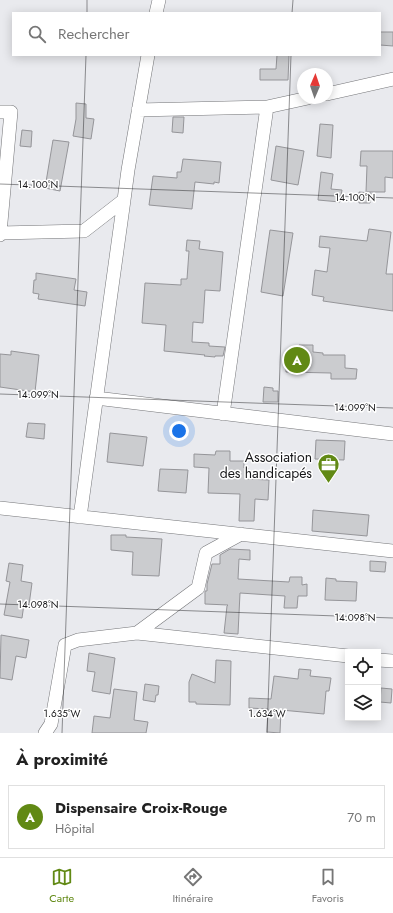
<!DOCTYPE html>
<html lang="fr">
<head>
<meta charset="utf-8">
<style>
  body { margin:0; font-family:Jost,sans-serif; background:#f6f6f6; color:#222 }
  .controls { position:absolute; right:12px; bottom:12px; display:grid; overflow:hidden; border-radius:0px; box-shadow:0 2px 10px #0003 }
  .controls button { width:36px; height:36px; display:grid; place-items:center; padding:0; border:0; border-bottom:1px solid #e0e0e0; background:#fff; color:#222; font:20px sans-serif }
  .compass { position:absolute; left:297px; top:68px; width:36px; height:36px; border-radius:50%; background:#fff; box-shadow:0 2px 10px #0003; rotate:2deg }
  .you { position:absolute; left:179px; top:431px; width:14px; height:14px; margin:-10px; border:3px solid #fff; border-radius:50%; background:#1a73e8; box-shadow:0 0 0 6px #1a73e833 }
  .badge { display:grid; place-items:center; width:26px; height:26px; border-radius:50%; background:#618914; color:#fff; font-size:13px; font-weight:700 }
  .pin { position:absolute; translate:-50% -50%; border:2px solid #fff; box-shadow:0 1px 4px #0006 }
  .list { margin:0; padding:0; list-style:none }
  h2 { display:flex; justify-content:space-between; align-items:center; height:52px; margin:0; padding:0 16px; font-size:17px }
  h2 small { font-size:13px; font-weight:400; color:#767676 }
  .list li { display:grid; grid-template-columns:26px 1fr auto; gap:12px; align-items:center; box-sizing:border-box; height:64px; margin:0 8px 8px; padding:0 8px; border:1px solid #e0e0e0; border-radius:0px }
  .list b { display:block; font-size:15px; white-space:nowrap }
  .list p { margin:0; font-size:13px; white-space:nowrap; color:#767676 }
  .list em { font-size:13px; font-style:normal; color:#767676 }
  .icon { flex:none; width:22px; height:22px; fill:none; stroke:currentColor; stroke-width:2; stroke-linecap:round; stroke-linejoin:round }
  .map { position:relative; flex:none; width:393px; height:733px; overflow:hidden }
  .search { position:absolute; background:#fff; box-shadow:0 2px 10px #0003; left:12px; right:12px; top:12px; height:44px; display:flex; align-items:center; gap:10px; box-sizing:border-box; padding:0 14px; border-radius:0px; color:#767676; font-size:15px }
  .sheet { height:124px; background:#fff }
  nav { display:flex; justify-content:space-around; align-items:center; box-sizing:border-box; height:56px; border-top:1px solid #e0e0e0; background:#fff; font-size:11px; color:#767676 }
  nav a { display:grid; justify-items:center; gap:2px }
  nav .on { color:#618914 }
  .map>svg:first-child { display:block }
  .building { fill:#cbcccf; stroke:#959599 }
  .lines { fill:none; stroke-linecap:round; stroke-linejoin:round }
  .street-casing { stroke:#757679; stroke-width:14 }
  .street { stroke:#fff; stroke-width:13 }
  .ticks { fill:none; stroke:#161618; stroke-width:1; stroke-opacity:0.45 }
  .labels { text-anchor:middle; stroke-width:3; stroke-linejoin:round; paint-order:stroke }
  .poi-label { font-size:14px; fill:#161618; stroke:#fff; text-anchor:end }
  .ticks-label { font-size:10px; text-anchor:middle; fill:#161618; stroke:#fff; stroke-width:3; stroke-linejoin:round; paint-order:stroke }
</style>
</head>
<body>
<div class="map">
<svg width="393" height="733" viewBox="0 0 393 733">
  <rect width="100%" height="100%" fill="#e9eaee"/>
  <path class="building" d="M380,32H393V46L380,45Z
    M277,55H289L288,80H260V69H276Z
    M76,103L86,104V118L94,119L91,139L73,136L76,119Z
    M173,117H184L183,133L172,132Z
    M320,124L333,125L331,158L317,156Z
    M22,130L32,131L31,147L20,146Z
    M53,140L69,142L60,191L45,188Z
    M276,146L304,151L298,185L271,180Z
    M361,151H393V178L385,177V192H366L367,166H360Z
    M183,159L221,162L219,183L214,182V184L195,182L192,209L149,205L153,176L177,178V172H181Z
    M321,172L333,174L331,189L342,190L340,202L318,200Z
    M359,192L371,193L370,203H359Z
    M369,229L391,232L386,274H393V311L323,301L324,297L312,295L315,270L327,272L330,248L319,247L320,236L367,241Z
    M270,230L293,233L283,296L261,292Z
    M187,240L200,241L199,249L223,252L220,291L205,290L203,323L193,322L192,342L209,343V346L225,347L223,356H215V357L204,356L205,355L164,351L166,325L142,323L145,283L181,285V279H187L189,251H186Z
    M36,273L76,279L74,290L87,292L85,306L38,299L39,294L33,293L34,280H36Z
    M299,345H313V352L323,353V355H345V368L357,369L356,379H331V373L286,372V351H298Z
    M11,351L39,355L35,392L0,387V354L11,355Z
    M264,387L273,388V391H278V402H263Z
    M28,423L45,424L44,439L26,437Z
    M110,433L147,437L143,466L107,462Z
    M316,440L345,441L344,460L315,459Z
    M216,451H230V461H244V468H248L247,479L269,480L268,500L255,499L254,521H239L240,494L208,493L209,468L194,467V454L215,455Z
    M160,469L188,470L186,493L158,491Z
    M313,510L369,515L367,536L312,531Z
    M111,535H126V537L162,539L159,576L132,575L133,552L111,550Z
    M230,549L250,550V560L239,559L238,579L289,582L290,577H302V585L307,584V596H298L297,608H284L285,596L240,593L238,634L224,633L227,606L228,605L205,604V591H207V584L212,564H220V555Z
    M370,561L386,562L385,572L370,571Z
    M9,563L23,565L21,581L32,583L29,605L24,604L22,618L4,615L10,582L6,581Z
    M326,578L336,579V581L357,582L356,601L325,600Z
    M1,635L29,640L26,658L16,656L12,680L0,678Z
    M89,653L115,658L110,694L92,691L95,672L87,671Z
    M216,660L231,661L230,705L196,704V702H189V682L192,674L215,683Z
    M299,669L311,670L310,676L331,678L329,691H326L324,714L281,710L280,733L267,732L268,709L249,708V698L271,699L274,676L298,679Z
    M145,684L159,686L158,695H156L155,702L143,700Z
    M381,688L392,689L391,703L380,702Z
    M114,689L137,692L134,720L148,722L146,733H92L94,716L110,718Z"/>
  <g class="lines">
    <defs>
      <path id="street" d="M156,13L159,0
        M327,94L393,79
        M138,110L267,107L308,98
        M0,112H11L0,233
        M0,235V233L84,231L124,200L128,170L148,55
        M96,398L393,434
        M223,414L267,107
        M0,508L393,551
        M80,517L124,200
        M137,633L348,656
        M378,660L393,661
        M45,733L51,724L65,645L78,640L137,633L198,588L206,553L241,534"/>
    </defs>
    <use href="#street" class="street-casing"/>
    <use href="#street" class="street"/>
  </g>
  <path class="ticks" d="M87,13V0M292,13L293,0M0,184L393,198M0,394L393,408M0,604L393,618M62,733L86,55M267,733L291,55"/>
  <defs>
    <symbol id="office-pin" viewBox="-11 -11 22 30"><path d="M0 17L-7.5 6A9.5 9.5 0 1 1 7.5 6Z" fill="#618914" stroke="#fff"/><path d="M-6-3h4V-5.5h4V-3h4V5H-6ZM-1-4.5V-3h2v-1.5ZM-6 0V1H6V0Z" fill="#fff"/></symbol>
  </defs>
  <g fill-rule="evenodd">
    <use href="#office-pin" x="316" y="452" width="25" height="34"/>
  </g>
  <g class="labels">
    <g class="poi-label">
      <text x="312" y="462">Association<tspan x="312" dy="16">des handicapés</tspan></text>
    </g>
  </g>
  <g class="ticks-label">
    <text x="38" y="188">14.100°N</text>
    <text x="355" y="201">14.100°N</text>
    <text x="38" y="398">14.099°N</text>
    <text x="355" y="411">14.099°N</text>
    <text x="38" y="608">14.098°N</text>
    <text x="355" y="621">14.098°N</text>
    <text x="62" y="717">1.635°W</text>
    <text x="267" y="717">1.634°W</text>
  </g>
</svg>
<div class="controls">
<button><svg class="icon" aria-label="locate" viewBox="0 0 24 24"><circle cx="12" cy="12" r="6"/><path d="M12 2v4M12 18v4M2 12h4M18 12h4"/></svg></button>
<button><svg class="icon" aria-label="layers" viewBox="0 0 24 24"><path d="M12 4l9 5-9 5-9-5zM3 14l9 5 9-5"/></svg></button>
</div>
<svg class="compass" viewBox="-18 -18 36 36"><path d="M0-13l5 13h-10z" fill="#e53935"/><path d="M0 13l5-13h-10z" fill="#767676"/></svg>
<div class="you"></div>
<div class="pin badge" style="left:297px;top:360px">A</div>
<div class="search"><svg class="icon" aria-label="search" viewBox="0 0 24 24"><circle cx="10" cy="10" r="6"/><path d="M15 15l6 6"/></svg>Rechercher</div>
</div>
<section class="sheet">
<h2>À proximité<small></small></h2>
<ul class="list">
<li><span class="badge">A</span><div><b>Dispensaire Croix-Rouge</b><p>Hôpital</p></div><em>70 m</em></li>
</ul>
</section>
<nav>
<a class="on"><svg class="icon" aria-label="map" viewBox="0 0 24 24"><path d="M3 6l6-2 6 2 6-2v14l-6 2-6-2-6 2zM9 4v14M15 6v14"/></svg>Carte</a>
<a><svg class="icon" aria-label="directions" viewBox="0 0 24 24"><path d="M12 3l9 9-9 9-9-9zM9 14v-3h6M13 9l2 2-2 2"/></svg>Itinéraire</a>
<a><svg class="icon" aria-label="saved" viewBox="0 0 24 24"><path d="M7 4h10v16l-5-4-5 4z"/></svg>Favoris</a>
</nav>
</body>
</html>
